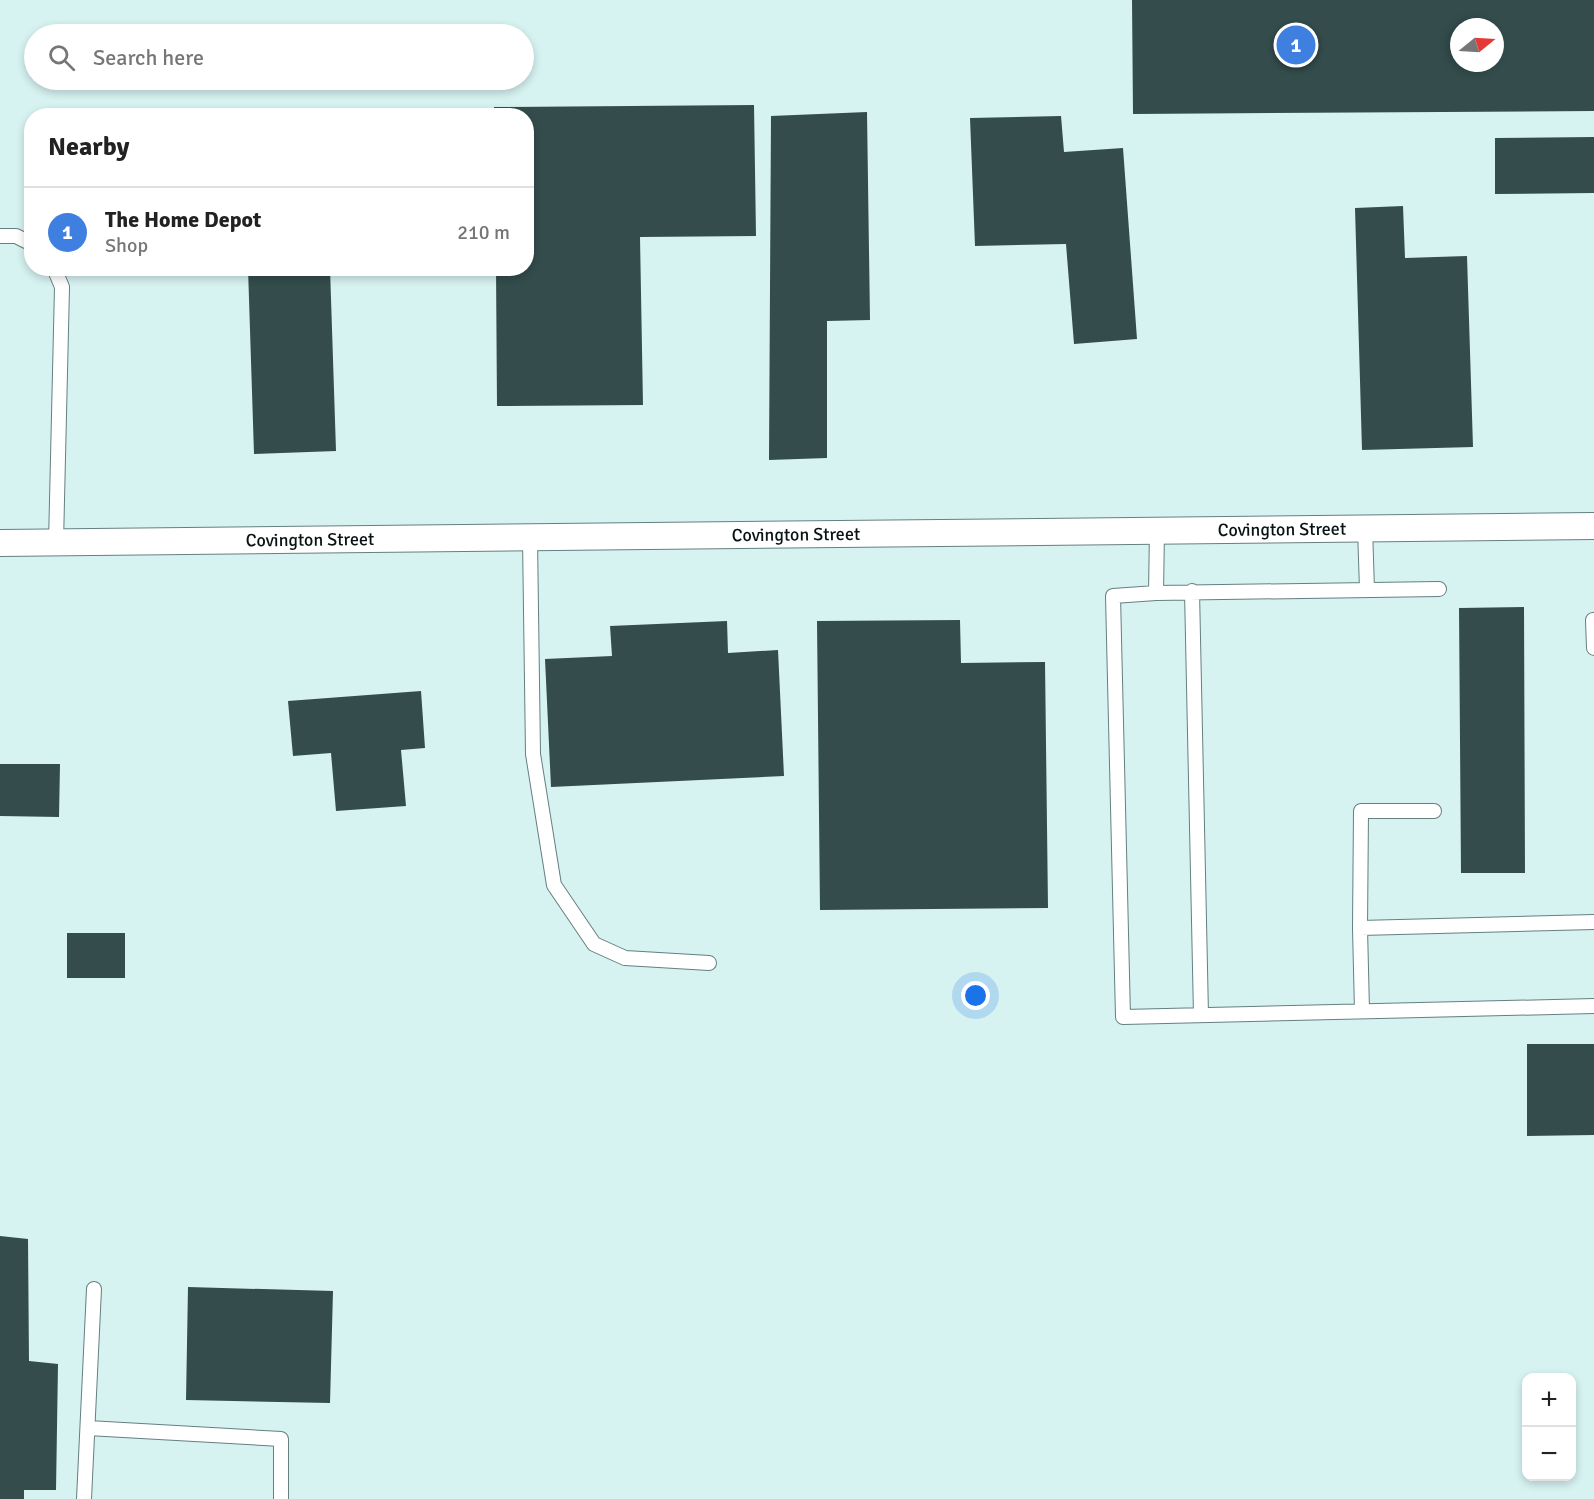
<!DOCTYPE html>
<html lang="en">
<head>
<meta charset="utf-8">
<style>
  body { margin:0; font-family:Signika,sans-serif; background:#f2f2f2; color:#222 }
  .controls { position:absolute; right:18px; bottom:18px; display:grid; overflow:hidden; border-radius:12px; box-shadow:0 3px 9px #0003 }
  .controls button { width:54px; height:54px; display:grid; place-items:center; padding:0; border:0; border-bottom:2px solid #e0e0e0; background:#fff; color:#222; font:30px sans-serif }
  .compass { position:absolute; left:1450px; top:18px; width:54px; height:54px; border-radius:50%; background:#fff; box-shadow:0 3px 9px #0003; rotate:72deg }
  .you { position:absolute; left:976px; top:996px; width:21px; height:21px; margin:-15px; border:4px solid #fff; border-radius:50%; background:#1a73e8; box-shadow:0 0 0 9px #1a73e833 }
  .badge { display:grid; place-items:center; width:39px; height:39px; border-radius:50%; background:#db2777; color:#fff; font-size:20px; font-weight:700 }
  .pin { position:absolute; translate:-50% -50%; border:3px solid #fff; box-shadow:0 2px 6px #0006 }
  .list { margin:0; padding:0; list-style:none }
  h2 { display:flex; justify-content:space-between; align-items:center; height:78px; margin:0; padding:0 24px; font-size:26px }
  h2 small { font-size:20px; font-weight:400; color:#767676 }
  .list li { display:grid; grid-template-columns:39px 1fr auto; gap:18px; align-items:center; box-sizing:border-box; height:90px; padding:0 24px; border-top:2px solid #e0e0e0 }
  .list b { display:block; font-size:22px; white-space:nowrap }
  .list p { margin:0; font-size:20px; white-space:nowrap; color:#767676 }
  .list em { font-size:20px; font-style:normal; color:#767676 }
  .icon { flex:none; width:33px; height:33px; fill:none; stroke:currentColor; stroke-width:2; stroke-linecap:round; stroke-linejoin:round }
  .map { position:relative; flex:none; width:1594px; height:1499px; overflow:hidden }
  .search { position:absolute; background:#fff; box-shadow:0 3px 9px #0003; left:24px; top:24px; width:510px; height:66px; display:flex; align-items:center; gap:15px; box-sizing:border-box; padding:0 21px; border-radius:33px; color:#767676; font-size:22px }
  .panel { position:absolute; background:#fff; box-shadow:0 3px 9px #0003; left:24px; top:108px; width:510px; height:168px; border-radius:24px }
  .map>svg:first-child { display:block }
  .building { fill:#344c4c; fill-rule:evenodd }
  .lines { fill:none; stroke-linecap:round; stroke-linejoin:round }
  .lane-casing { stroke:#667f7f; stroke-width:16 }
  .street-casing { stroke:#667f7f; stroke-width:28 }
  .lane { stroke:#fff; stroke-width:14 }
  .street { stroke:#fff; stroke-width:26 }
  .labels { text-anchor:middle; stroke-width:6; stroke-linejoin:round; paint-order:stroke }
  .street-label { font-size:18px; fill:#091313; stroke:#fff }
</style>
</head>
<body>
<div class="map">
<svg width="1594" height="1499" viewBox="0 0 1594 1499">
  <rect width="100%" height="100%" fill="#d6f2f1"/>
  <path class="building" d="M1132,0H1594V111L1133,114ZM1459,27H1495V63H1459Z
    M754,105L756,236L640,237L643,405L497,406L496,268H526V116H494V107Z
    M867,112L870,320L827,321V458L769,460L771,116Z
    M1061,116L1064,152L1123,148L1137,339L1074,344L1066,244L975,246L970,118Z
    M1594,137V193L1495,194V138Z
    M1403,206L1405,258L1467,256L1473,447L1362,450L1355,208Z
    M248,268H330L336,451L254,454Z
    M1524,607L1525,873H1461L1459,608Z
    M960,620L961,663L1045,662L1048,908L820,910L817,621Z
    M727,621L728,653L778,650L784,776L551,787L545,659L612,656L610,626Z
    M421,691L425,748L401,750L406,806L336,811L331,753L293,756L288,701Z
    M0,764H60L59,817L0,816Z
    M67,933H125V978H67Z
    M1527,1044H1594V1135L1527,1136Z
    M0,1236L28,1239L29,1361L58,1364L56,1490H24V1499H0Z
    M188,1287L333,1291L330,1403L186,1400Z"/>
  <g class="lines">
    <defs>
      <path id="lane" d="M0,236H16L32,244
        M54,268L62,287L56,543
        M1365,528L1367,590
        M1157,530L1156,593L1439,589
        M530,538L533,754L554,885L594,944L625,958L709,963
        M1192,591L1201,1015
        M1156,593L1113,596L1123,1017L1594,1006
        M1593,620L1594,648
        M1360,928L1361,811H1434
        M1362,1011L1360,928L1594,922
        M88,1428L281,1439V1499
        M84,1499L94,1289"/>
      <g id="street">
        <path id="s1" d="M0,543L1594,526"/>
      </g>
    </defs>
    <use href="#lane" class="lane-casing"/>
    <use href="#street" class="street-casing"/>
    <use href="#lane" class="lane"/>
    <use href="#street" class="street"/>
  </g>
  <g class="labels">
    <g class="street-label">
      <text dy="6" stroke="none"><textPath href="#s1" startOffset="1282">Covington Street</textPath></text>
      <text dy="6" stroke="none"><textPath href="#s1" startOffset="796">Covington Street</textPath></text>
      <text dy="6" stroke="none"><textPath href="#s1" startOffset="310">Covington Street</textPath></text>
    </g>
  </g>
</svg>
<div class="controls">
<button>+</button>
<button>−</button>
</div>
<svg class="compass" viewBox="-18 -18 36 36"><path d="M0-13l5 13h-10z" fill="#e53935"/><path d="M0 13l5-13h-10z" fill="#767676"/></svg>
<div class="you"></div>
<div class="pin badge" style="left:1296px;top:45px;background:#3f7fe0">1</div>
<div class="search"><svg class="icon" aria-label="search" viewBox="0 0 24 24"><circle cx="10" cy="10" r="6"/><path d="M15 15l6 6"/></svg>Search here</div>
<section class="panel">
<h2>Nearby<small></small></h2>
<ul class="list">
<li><span class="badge" style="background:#3f7fe0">1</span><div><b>The Home Depot</b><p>Shop</p></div><em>210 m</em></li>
</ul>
</section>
</div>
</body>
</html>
